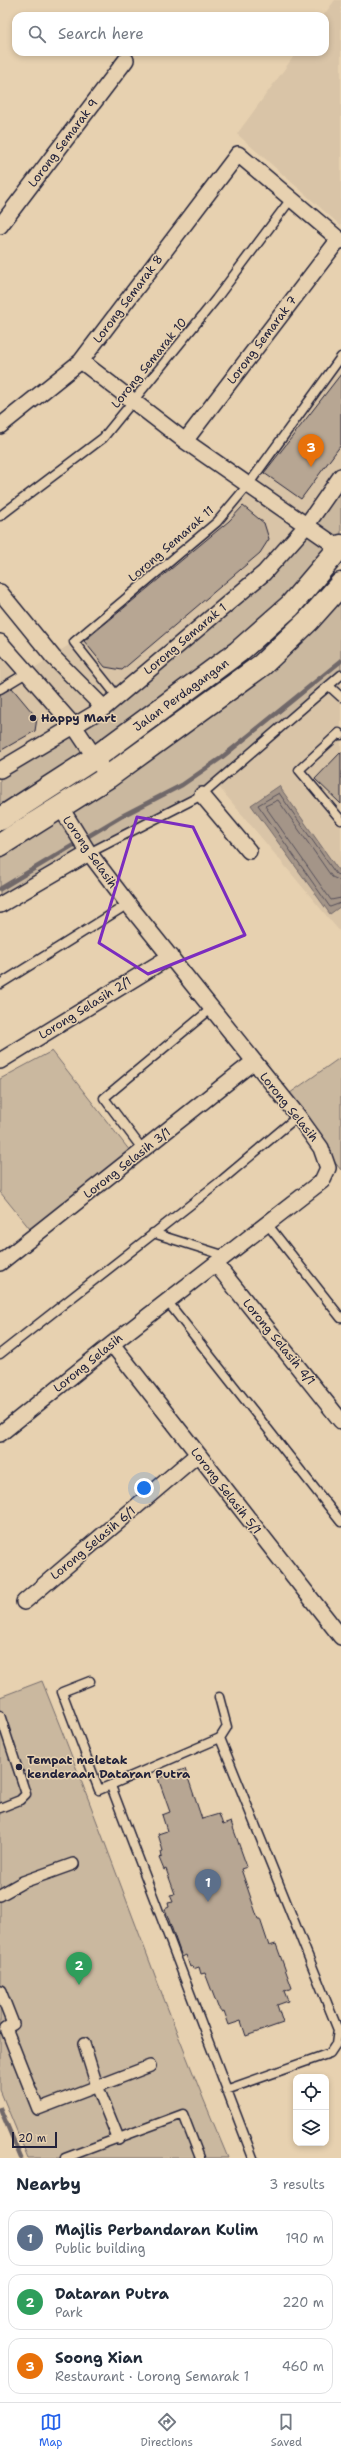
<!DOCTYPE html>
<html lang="en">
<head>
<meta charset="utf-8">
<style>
  body { margin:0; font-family:"Shantell Sans",sans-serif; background:#f2f2f3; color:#1f2937 }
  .controls { position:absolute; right:12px; bottom:12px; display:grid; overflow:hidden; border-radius:8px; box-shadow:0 2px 6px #0003 }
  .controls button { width:36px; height:36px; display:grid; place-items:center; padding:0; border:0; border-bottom:1px solid #e0e1e3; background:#fff; color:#1f2937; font:20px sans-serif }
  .scale { position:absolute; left:12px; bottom:10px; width:45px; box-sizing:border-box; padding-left:4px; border:2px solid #22223b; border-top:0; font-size:11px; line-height:14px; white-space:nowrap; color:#22223b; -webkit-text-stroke:3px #e7d1b0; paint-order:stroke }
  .you { position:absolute; left:144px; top:1488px; width:14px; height:14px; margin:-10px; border:3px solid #fff; border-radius:50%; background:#1a73e8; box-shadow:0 0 0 6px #1a73e833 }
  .badge { display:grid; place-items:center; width:26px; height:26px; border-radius:50%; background:#2563eb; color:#fff; font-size:13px; font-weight:700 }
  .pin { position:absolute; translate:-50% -33px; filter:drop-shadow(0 1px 2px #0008) }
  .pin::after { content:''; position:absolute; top:21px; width:14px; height:12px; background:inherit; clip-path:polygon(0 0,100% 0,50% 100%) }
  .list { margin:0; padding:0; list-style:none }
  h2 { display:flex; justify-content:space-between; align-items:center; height:52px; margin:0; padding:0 16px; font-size:17px }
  h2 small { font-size:13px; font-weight:400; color:#747a83 }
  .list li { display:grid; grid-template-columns:26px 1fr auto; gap:12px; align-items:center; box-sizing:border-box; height:56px; margin:0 8px 8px; padding:0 8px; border:1px solid #e0e1e3; border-radius:12px }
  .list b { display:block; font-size:15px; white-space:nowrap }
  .list p { margin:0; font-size:13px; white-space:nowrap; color:#747a83 }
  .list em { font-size:13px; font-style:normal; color:#747a83 }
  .icon { flex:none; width:22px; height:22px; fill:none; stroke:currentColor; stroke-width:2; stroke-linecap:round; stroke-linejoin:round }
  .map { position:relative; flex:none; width:341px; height:2158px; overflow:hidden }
  .search { position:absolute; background:#fff; box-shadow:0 2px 6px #0003; left:12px; right:12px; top:12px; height:44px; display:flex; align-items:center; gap:10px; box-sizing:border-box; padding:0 14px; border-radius:12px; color:#747a83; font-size:15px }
  .sheet { height:244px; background:#fff }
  nav { display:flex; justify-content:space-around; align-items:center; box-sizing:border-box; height:56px; border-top:1px solid #e0e1e3; background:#fff; font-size:11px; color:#747a83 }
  nav a { display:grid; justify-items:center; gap:2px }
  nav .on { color:#2563eb }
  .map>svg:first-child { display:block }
  .built { fill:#d9c4a7 }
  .green { fill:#cab89f; stroke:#766d6d }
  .water { fill:#a49588; stroke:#706769 }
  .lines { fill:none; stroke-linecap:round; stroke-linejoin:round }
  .shore { stroke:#56505a; stroke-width:1 }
  .stream { stroke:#706769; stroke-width:4.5 }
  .building { fill:#b7a693; stroke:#22223b }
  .service-casing { stroke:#22223b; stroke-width:11 }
  .pedestrian-casing { stroke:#22223b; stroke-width:14 }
  .minor-casing { stroke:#22223b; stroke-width:18 }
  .primary-casing { stroke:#22223b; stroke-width:25 }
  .service { stroke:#e7d1b0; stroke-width:8 }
  .pedestrian { stroke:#e7d1b0; stroke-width:11 }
  .minor { stroke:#e7d1b0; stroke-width:15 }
  .primary { stroke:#e7d1b0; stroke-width:22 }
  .marked { fill:none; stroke:#7b2cbf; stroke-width:3; stroke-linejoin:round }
  .poi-dot { fill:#22223b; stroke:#e7d1b0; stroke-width:1.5 }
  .labels { text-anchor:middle; stroke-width:3; stroke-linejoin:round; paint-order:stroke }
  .street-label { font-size:12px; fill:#22223b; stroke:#e7d1b0 }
  .poi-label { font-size:12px; font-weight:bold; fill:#22223b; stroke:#e7d1b0; text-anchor:start }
</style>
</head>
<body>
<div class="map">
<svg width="341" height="2158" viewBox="0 0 341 2158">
  <rect width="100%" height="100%" fill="#e7d1b0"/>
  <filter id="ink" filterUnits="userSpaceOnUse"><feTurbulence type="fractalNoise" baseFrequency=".025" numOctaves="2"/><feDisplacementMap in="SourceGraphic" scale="8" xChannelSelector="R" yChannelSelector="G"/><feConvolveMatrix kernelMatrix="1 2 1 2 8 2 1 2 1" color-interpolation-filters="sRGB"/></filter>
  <g filter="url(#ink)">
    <path class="built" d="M335,0H341V226L237,134L297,52H325V16H323Z
      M341,358V546L0,819V642L28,672L75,641L248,486Z
      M341,676V933L208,774Z"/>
    <path class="green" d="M341,476V546L290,606L0,818V770L74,726L263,573Z
      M341,584V674L202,795L0,905V845L262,665Z
      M52,1051L130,1151L30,1229L0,1192V1079Z
      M341,1057V1170L283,1098Z
      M42,1681C106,1839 161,2001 228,2158H28L0,2090V1697Z"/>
    <path class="water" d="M279,786L341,874V906L330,914L251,805Z"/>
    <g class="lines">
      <path class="shore" d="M341,876L336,874L279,793L258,805L330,907L341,903
        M341,881L332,877L278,800L265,806L331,900L341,898"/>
      <path class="stream" d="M0,889L122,816L182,785L221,758L341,661
        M0,2108L21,2158"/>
    </g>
    <path class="building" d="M341,374V445L301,499L264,473Z
      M243,506L264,523L269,539L260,553L122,670L105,667L84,641L229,521Z
      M12,688L37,718L35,731L0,751V694Z
      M341,752V804L315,779Z
      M185,1769L202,1819L219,1814L223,1825L231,1822L247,1867L241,1869L258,1919H260L269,1946L276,1944L292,1988L284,1991L288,2001L277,2005L283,2023L246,2036L241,2021L229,2025L224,2011L222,2012L218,2007L205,1973L201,1974L199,1967L193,1969L192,1966L190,1967L186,1955L182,1957L165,1909L169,1907L168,1903L173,1902L170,1895L175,1894L166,1869L164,1870L159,1858L162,1857L161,1852L163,1851L158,1834L167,1831L162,1815L170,1812L158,1778Z"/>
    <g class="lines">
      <defs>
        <path id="service" d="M0,516L103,438L216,299L291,199
          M329,686L341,697
          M0,689L28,672
          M117,696L74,642L217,522L248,485L341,357
          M341,735L339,733L299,770L341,820
          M89,853L202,795L341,675
          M0,984L128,904
          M143,1150L104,1098L212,1008
          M268,1225L341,1318
          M153,1233L226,1256
          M167,1301L341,1522
          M0,1354L222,1180L298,1116
          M90,1681L62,1692L99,1790L220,1738L227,1727L219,1697
          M0,1715L26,1794L20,1800L0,1808
          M220,1738L338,2030L336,2044L330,2053L226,2090
          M111,1786L253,2158
          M65,2158L183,2114L200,2158"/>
        <path id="pedestrian" d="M0,1895L23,1882L73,1864
          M0,1991L13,2024L6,2028L38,2109L150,2066
          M84,2044L97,2086L118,2138"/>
        <path id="minor" d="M0,226L126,60
          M81,361L185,441L339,548
          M0,426L81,361L238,154L341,241
          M185,441L339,239
          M0,592L53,657L104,708
          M0,642L74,726L108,777
          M0,770L104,708L264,573L306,526L341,476
          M202,795L249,851
          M0,905L89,853
          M0,1061L171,956
          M0,1263L253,1062
          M216,1264L341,1421
          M112,1344L341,1637
          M0,1434L112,1344L322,1181L328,1168L321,1148L298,1116L128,904L87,850L61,808
          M24,1602L198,1454"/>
        <path id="primary" d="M0,819L96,757L238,652L290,606L341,546
          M0,845L108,777L262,665L309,620L341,584"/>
      </defs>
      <use href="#service" class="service-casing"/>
      <use href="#pedestrian" class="pedestrian-casing"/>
      <use href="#minor" class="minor-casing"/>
      <use href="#primary" class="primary-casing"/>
      <use href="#service" class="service"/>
      <use href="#pedestrian" class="pedestrian"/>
      <use href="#minor" class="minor"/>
      <use href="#primary" class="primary"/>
    </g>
  </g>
  <path class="marked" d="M137,817L193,827L245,935L148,974L99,943Z"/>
  <g class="poi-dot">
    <circle cx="33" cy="718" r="4"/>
    <circle cx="19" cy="1767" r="4"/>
  </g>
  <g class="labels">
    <g class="street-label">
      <text transform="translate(63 143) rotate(-53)" y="4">Lorong Semarak 9</text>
      <text transform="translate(128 299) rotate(-53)" y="4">Lorong Semarak 8</text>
      <text transform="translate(262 340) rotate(-53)" y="4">Lorong Semarak 7</text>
      <text transform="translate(149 363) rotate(-51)" y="4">Lorong Semarak 10</text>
      <text transform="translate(171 544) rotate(-41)" y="4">Lorong Semarak 11</text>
      <text transform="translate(185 639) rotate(-40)" y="4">Lorong Semarak 1</text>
      <text transform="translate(181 695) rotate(-36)" y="4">Jalan Perdagangan</text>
      <text transform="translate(90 852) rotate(55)" y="4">Lorong Selasih</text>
      <text transform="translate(85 1008) rotate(-32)" y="4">Lorong Selasih 2/1</text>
      <text transform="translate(289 1107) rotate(51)" y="4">Lorong Selasih</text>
      <text transform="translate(127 1163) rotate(-38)" y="4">Lorong Selasih 3/1</text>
      <text transform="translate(279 1342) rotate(51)" y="4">Lorong Selasih 4/1</text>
      <text transform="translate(88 1363) rotate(-39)" y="4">Lorong Selasih</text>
      <text transform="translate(226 1491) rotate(52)" y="4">Lorong Selasih 5/1</text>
      <text transform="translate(93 1543) rotate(-40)" y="4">Lorong Selasih 6/1</text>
    </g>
    <g class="poi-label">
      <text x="41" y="722">Happy Mart</text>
      <text x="27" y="1764">Tempat meletak<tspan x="27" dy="14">kenderaan Dataran Putra</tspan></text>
    </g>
  </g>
</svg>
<div class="controls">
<button><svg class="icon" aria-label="locate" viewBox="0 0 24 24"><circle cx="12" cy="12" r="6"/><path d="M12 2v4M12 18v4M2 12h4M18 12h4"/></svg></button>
<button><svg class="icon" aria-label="layers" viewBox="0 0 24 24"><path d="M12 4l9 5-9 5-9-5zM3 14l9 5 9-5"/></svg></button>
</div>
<div class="scale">20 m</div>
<div class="you"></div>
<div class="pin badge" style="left:208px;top:1902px;background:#5c6f8a">1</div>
<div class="pin badge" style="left:79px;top:1985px;background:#2e9e5b">2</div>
<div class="pin badge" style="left:311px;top:467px;background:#e8710a">3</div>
<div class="search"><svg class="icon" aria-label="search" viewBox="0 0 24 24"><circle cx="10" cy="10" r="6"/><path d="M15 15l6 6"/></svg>Search here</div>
</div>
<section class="sheet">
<h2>Nearby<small>3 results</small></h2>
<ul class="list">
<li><span class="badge" style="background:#5c6f8a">1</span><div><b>Majlis Perbandaran Kulim</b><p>Public building</p></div><em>190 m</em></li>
<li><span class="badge" style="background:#2e9e5b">2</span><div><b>Dataran Putra</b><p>Park</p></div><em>220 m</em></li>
<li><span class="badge" style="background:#e8710a">3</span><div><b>Soong Xian</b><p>Restaurant · Lorong Semarak 1</p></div><em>460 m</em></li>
</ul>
</section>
<nav>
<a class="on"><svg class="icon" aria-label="map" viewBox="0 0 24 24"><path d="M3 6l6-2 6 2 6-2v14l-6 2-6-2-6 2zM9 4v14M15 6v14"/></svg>Map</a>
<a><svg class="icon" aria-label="directions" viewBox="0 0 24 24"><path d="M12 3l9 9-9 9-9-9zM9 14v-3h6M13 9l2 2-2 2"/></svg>Directions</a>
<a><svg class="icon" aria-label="saved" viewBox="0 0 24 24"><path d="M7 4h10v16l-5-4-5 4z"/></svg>Saved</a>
</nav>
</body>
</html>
